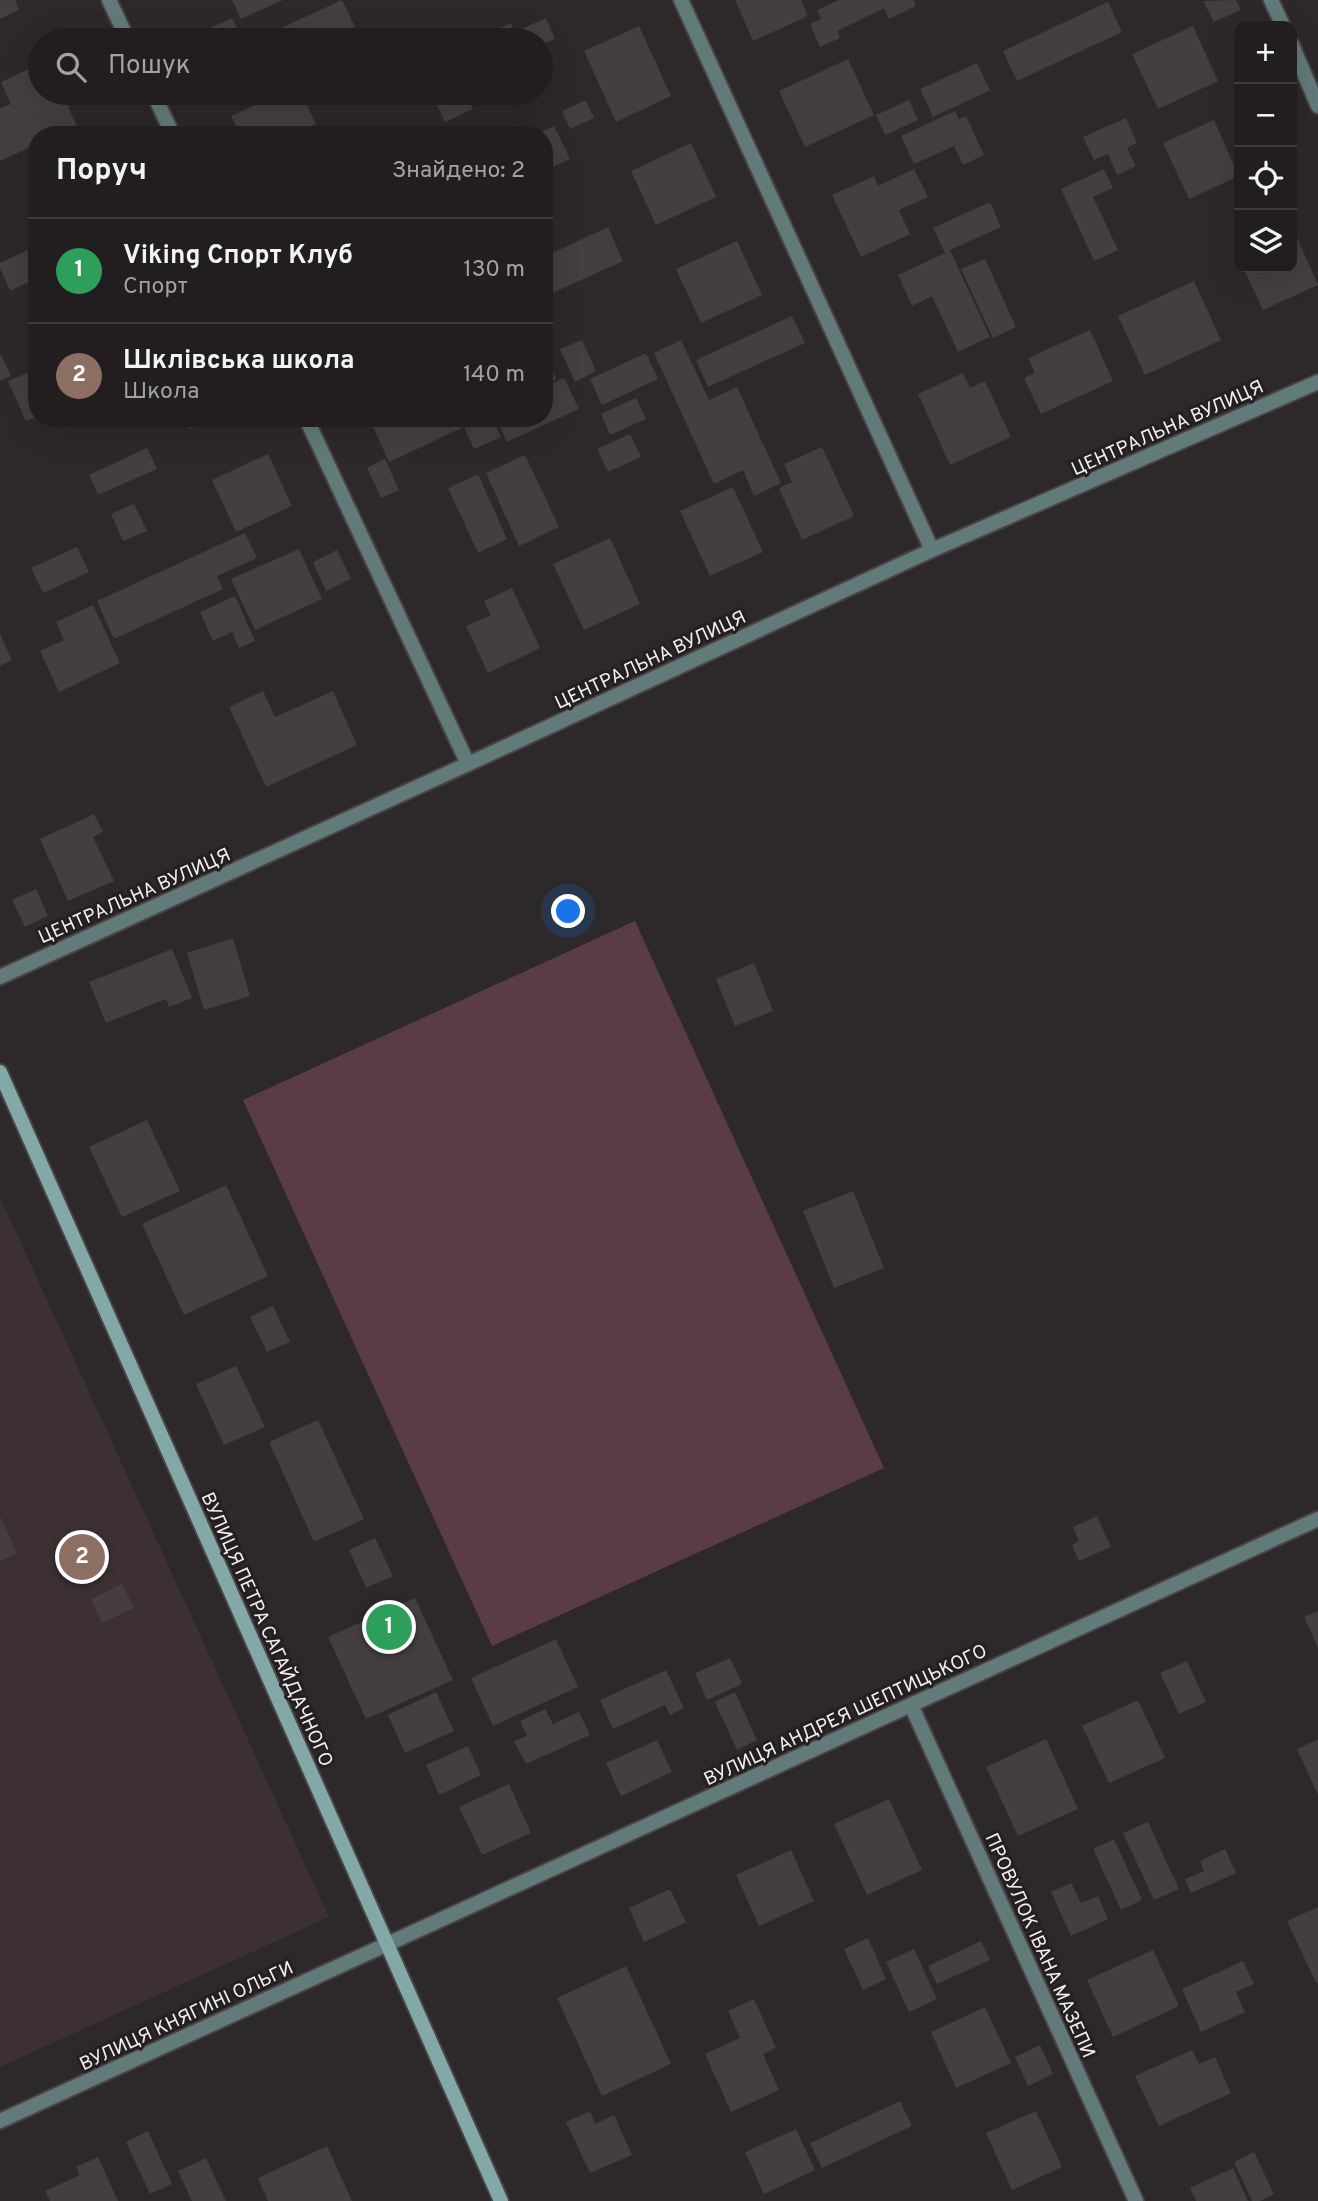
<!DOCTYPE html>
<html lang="uk">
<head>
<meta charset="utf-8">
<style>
  body { margin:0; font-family:Overpass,sans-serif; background:#2a2728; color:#f1f3f6 }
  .controls { position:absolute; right:21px; top:21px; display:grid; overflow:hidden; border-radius:14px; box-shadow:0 7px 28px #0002 }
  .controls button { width:63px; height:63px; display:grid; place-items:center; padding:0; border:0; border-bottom:2px solid #3f3c3d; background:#221e1f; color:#f1f3f6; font:35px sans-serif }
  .you { position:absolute; left:569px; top:912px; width:24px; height:24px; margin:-18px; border:5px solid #fff; border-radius:50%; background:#1a73e8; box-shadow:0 0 0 10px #1a73e833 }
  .badge { display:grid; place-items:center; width:46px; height:46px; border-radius:50%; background:#db2777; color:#fff; font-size:23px; font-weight:700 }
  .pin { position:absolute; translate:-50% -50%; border:4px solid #fff; box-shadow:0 2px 7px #0006 }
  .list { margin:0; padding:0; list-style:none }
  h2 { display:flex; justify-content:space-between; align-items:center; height:91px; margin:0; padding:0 28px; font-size:30px }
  h2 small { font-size:23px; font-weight:400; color:#a2a2a4 }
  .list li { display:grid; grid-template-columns:46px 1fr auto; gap:21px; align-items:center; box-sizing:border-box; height:105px; padding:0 28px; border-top:2px solid #3f3c3d }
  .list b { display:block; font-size:26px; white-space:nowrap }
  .list p { margin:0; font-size:23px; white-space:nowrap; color:#a2a2a4 }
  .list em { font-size:23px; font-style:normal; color:#a2a2a4 }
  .icon { flex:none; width:38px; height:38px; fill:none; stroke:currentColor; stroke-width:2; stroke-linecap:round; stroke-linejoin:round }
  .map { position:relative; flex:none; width:1318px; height:2201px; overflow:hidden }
  .search { position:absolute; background:#221e1f; box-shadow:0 7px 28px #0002; left:28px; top:28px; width:525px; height:77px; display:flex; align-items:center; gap:18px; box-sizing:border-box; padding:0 24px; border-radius:38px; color:#a2a2a4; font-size:26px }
  .panel { position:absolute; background:#221e1f; box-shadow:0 7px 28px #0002; left:28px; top:126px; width:525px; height:301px; border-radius:28px }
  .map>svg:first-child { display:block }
  .built { fill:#3c3032 }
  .green { fill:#5a3d44 }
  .building { fill:#443e3f }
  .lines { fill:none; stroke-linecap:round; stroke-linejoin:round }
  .street-casing { stroke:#494445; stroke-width:18 }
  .secondary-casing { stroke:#494445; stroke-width:18 }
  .street { stroke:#637a7a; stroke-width:14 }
  .secondary { stroke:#82a8a8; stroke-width:14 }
  .labels { text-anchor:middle; stroke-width:6; stroke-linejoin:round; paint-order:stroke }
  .street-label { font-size:19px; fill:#f3eff0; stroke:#241f20 }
</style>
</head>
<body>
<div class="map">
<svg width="1318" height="2201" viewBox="0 0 1318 2201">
  <rect width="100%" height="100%" fill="#2d2829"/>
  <path class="built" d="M0,1197L329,1917L0,2067Z"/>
  <path class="green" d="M635,921L884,1468L492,1646L243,1100Z"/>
  <path class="building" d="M0,0H15L19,10L0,19Z
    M232,0H283L241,19Z
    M342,0L358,33L343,40H273L270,33Z
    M735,0H801L808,16L753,41Z
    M839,0H913L916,6L889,19L884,8L837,31L840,38L820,47L810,24L821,19L817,10Z
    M1236,0L1241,10L1214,22L1203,1Z
    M1108,2L1122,32L1017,81L1003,51Z
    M232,18L243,40H183Z
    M546,18L555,39L541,45V40H473L511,23L515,32Z
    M639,26L671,96L616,122L584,51Z
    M1193,26L1218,81L1158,109L1132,54Z
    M848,59L874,115L805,147L779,91Z
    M977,63L990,90L933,117L920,89Z
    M40,64V93H62L77,126L58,135H37V144L0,161V108L11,104L1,82Z
    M276,93H301L316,124L292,135H240L231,116L277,95Z
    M447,93H466L473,109L445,122L434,99Z
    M586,100L594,118L570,129L562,111Z
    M909,100L918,120L885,135L876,115Z
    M955,111L959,119L966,116L984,155L963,165L954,146L914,164L901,136Z
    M1126,118L1137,143L1127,148L1136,166L1117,175L1108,154L1094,160L1083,137Z
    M1214,120L1239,176L1189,199L1163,143Z
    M554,126L570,159L544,171V135H535Z
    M691,143L716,197L656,225L631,171Z
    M914,169L928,197L899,210L910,234L861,257L832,195L874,176L878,186Z
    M1104,169L1113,188L1093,197L1118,250L1094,261L1061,189Z
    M990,202L1001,227L950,250L990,337L958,352L932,296L912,306L898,275L945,253L933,228Z
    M1292,226L1318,285L1263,310L1243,268H1292Z
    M608,227L623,261L544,297V257Z
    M737,241L762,295L701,323L676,269Z
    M37,246V278L10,291L0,268V263Z
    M985,259L1016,327L993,338L961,269Z
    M1194,281L1221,340L1145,375L1118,316Z
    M792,316L805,343L708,387L696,360Z
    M1090,330L1113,381L1041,414L1024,378L1035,373L1028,358Z
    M582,340L596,371L575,382L560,349Z
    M681,340L709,400L737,387L781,483L754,496L743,470L714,484L654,353Z
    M0,353L11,376L0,381Z
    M544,353L556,379L544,385Z
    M646,353L658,379L602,405L590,379Z
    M37,369V416L26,421L8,381Z
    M963,373L970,388L985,381L1011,437L950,465L918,394Z
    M564,378L579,409L507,442L496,418H544V387Z
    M636,398L646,419L610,435L601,414Z
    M185,418H212L190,429Z
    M369,418H457L462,428L389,462Z
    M460,418H492L501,437L474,449Z
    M630,434L641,457L608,472L597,449Z
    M822,447L854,516L802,540L779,488L792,482L784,464Z
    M147,448L157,469L98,495L89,475Z
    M268,454L292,506L236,532L212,480Z
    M525,455L559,527L519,546L486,473Z
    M385,459L399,490L381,498L367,468Z
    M478,474L507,539L478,553L448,488Z
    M733,487L763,552L710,576L680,511Z
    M134,504L147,531L123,541L111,514Z
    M245,533L257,558L217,576L223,589L114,639L97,601Z
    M610,538L640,604L584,630L553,564Z
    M77,547L89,572L43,593L31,568Z
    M299,549L322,599L255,630L231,579Z
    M337,550L351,579L326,591L313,562Z
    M512,588L540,648L488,673L466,626L491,615L484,601Z
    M235,596L255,641L239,648L232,632L213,641L200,612Z
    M93,605L120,663L59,692L40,651L64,640L56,622Z
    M0,634L12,660L0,666Z
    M263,691L275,717L333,691L357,745L266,787L229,707Z
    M94,814L103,832L93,837L114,881L68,901L40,839Z
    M36,889L48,916L25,927L12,900Z
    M233,938L250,996L204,1010L187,953Z
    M172,949L192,998L169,1007L166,999L106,1023L89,982Z
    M754,963L773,1011L735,1026L716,979Z
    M147,1120L180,1191L122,1217L89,1147Z
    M226,1185L268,1276L184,1315L142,1224Z
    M853,1191L884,1268L834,1288L803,1211Z
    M273,1306L290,1342L267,1352L250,1317Z
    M236,1366L265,1427L224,1445L196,1384Z
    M318,1420L364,1519L314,1542L269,1442Z
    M0,1516L17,1553L0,1561Z
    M1097,1516L1111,1547L1079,1561L1072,1545L1079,1541L1073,1527Z
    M375,1538L393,1576L366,1588L349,1550Z
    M122,1584L134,1608L102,1623L91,1599Z
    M415,1598L453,1680L366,1719L328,1637Z
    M1318,1611V1648L1304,1617Z
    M556,1639L578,1687L493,1726L471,1678Z
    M730,1658L742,1684L707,1700L695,1673Z
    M1187,1661L1206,1702L1179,1714L1160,1673Z
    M666,1670L684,1708L670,1715L665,1705L613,1729L600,1700Z
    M436,1692L454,1731L405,1753L388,1715Z
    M735,1692L757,1740L737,1750L715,1702Z
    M1138,1700L1165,1758L1109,1783L1082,1726Z
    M545,1709L553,1724L579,1712L590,1735L526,1764L514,1741L527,1736L520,1721Z
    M1046,1739L1078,1809L1018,1836L986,1767Z
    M1318,1739V1795L1297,1749Z
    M657,1740L672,1772L621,1796L606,1763Z
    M468,1746L481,1775L439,1795L426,1765Z
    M509,1784L531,1833L482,1855L459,1807Z
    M889,1799L922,1870L867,1895L834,1824Z
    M1148,1822L1179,1889L1154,1900L1123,1833Z
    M1114,1839L1142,1900L1121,1910L1093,1849Z
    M1225,1849L1236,1873L1191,1893L1185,1879L1204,1871L1200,1861Z
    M791,1850L814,1901L759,1926L736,1875Z
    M1071,1883L1081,1903L1098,1896L1108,1919L1071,1936L1051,1892Z
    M670,1889L686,1922L644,1942L629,1908Z
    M1318,1907V1982L1316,1983L1287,1921Z
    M868,1938L886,1979L863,1990L844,1949Z
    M981,1941L990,1960L937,1984L928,1966Z
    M914,1949L937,1999L909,2012L886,1962Z
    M1153,1950L1179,2006L1113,2037L1087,1980Z
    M1243,1961L1254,1984L1236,1992L1245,2012L1201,2032L1182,1989Z
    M626,1966L671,2064L602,2096L557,1998Z
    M754,1999L776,2048L763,2054L779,2090L731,2112L705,2054L740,2038L728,2011Z
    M985,2007L1011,2063L956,2088L931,2032Z
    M1040,2045L1053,2074L1028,2086L1015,2057Z
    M1192,2050L1199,2064L1215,2057L1231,2093L1159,2126L1135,2076Z
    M900,2101L912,2126L822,2168L810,2143Z
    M590,2111L595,2124L614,2115L632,2155L590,2173L566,2122Z
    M1036,2111L1062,2167L1012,2190L986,2133Z
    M796,2129L815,2170L764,2194L745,2152Z
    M148,2131L172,2184L150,2194L126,2142Z
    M327,2146L352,2201H268L258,2178Z
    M1254,2152L1274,2194L1260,2201H1252L1234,2162Z
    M98,2157L118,2201H50L45,2191L80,2175L76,2167Z
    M206,2158L226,2201H192L178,2171Z
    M1233,2168L1248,2201H1196L1190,2188Z"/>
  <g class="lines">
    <defs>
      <path id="street" d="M109,0L128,40
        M681,0L932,550
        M1271,0L1283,26
        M1292,45L1318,106
        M153,93L173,135
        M306,418L468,764
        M0,977L468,764L932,550L1318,382
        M911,1705L1136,2201
        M0,2121L1318,1519"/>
      <path id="secondary" d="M0,1072L501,2201"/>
    </defs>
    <use href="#street" class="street-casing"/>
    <use href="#secondary" class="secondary-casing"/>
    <use href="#street" class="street"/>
    <use href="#secondary" class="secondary"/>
  </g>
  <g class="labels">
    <g class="street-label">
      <text transform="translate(1167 427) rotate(-24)" y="7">ЦЕНТРАЛЬНА ВУЛИЦЯ</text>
      <text transform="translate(650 659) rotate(-25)" y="7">ЦЕНТРАЛЬНА ВУЛИЦЯ</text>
      <text transform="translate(134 895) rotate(-24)" y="7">ЦЕНТРАЛЬНА ВУЛИЦЯ</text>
      <text transform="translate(268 1629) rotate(66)" y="7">ВУЛИЦЯ ПЕТРА САГАЙДАЧНОГО</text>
      <text transform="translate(845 1714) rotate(-25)" y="7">ВУЛИЦЯ АНДРЕЯ ШЕПТИЦЬКОГО</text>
      <text transform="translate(1041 1945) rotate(66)" y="7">ПРОВУЛОК ІВАНА МАЗЕПИ</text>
      <text transform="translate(186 2015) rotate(-25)" y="7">ВУЛИЦЯ КНЯГИНІ ОЛЬГИ</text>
    </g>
  </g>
</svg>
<div class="controls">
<button>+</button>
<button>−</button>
<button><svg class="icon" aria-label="locate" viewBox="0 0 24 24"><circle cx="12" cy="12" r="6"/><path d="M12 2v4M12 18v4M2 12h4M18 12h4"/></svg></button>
<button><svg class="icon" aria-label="layers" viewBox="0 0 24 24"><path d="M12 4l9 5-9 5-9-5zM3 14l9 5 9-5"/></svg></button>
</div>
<div class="you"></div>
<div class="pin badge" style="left:389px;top:1627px;background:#2e9e5b">1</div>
<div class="pin badge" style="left:82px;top:1557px;background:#8d6e63">2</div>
<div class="search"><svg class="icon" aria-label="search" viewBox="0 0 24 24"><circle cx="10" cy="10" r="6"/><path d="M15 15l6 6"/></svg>Пошук</div>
<section class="panel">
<h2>Поруч<small>Знайдено: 2</small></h2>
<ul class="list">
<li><span class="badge" style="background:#2e9e5b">1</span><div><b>Viking Спорт Клуб</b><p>Спорт</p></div><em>130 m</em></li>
<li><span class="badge" style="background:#8d6e63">2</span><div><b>Шклівська школа</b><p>Школа</p></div><em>140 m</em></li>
</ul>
</section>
</div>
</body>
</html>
